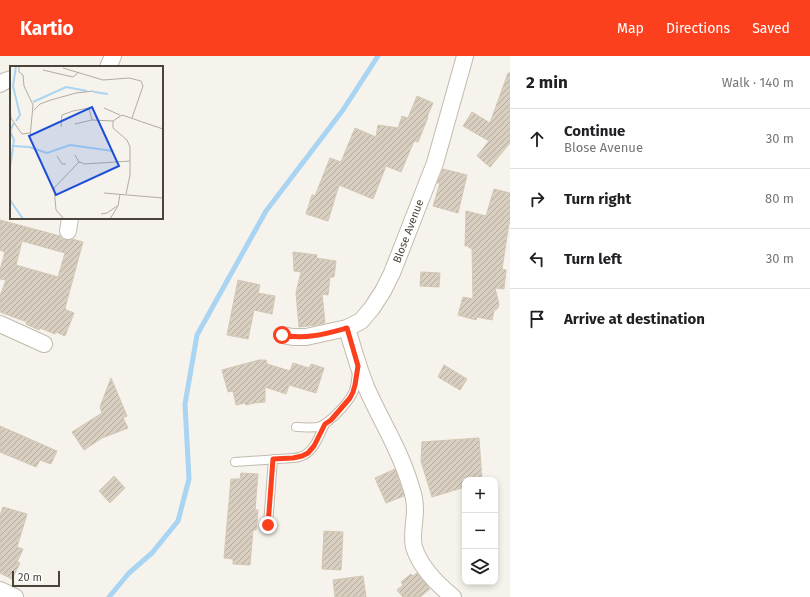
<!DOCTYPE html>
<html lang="en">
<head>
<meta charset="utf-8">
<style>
  body { margin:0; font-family:"Fira Sans",sans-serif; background:#f6f6f6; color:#202124 }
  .controls { position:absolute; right:12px; bottom:12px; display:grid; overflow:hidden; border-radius:8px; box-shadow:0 2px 6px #0003 }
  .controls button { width:36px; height:36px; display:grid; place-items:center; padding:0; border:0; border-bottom:1px solid #e0e0e0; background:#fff; color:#202124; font:20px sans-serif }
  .scale { position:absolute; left:12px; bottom:10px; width:48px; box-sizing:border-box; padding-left:4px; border:2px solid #4b4439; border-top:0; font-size:11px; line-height:14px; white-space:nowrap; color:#4b4439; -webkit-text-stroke:3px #fff; paint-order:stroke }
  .stop { position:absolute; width:12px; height:12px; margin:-9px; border:3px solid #fc3f1d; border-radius:50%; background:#fff }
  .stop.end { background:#fc3f1d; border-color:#fff; box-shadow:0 1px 4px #0008 }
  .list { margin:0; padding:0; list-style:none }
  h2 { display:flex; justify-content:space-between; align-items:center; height:52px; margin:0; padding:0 16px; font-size:17px }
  h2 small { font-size:13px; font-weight:400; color:#757577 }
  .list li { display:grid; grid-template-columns:26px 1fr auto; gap:12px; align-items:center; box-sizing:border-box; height:60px; padding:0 16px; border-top:1px solid #e0e0e0 }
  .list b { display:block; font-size:15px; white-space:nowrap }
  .list p { margin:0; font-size:13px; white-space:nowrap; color:#757577 }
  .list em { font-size:13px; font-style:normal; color:#757577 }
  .icon { flex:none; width:22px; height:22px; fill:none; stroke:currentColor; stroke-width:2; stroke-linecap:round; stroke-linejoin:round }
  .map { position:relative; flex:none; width:510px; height:541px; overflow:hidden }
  header { display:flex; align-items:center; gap:24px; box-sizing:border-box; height:56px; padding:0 20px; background:#fc3f1d; color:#fff }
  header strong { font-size:19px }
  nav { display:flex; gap:22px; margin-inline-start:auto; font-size:14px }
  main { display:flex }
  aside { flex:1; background:#fff }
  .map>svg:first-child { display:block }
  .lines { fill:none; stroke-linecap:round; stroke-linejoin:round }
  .stream { stroke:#a9d4f2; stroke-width:5 }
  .building { fill:url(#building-hatch); stroke:#d3c7b4; fill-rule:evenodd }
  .lane-casing { stroke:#c2bbae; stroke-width:10 }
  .street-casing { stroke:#c2bbae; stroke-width:18 }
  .lane { stroke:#fff; stroke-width:8 }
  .street { stroke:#fff; stroke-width:16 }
  .route { stroke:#fc3f1d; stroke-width:5 }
  .labels { text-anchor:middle; stroke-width:3.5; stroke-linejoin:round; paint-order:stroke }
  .street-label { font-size:11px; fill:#4b4439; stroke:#fff }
  .inset-river { fill:none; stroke:#a9d4f2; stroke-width:2 }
  .inset-road { fill:none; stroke:#b2ada4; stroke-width:1 }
  .view { fill:#1d4ed8; fill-opacity:0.15; stroke:#1d4ed8; stroke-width:2 }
  .inset-edge { fill:none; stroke:#4b4439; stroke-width:2 }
</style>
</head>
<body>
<header>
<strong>Kartio</strong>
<nav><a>Map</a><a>Directions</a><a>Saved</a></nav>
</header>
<main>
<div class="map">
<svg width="510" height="541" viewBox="0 0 510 541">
  <defs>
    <pattern id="building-hatch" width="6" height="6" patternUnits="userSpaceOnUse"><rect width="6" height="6" fill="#d8cfc1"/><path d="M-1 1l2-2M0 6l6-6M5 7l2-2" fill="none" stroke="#b1aa9e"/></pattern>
  </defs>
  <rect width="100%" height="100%" fill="#f6f3ec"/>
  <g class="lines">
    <path class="stream" d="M109,541L129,517L152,497L178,465L189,423L185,348L197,279L266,155L343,54L378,0"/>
  </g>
  <path class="building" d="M508,17H510V87L490,111L477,100L489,85L463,70L472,56L490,67Z
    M417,40L433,47L427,61H428L418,86L414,85L401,116L386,110L373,143L339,129L328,165L306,158L312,139L315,140L330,102L341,106L355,72L376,81L378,69L398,72L402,60L408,62Z
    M443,113L467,119L458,157L433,150L440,127H437Z
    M494,133L510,137V168L509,167L502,213L506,214L504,233L495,232L499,248L498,252L494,255L492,264L477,261L476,264L458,259L463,241L473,243L472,192H469V190H465L466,155L486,160Z
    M0,164L60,180L62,183L66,184L72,183L83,186L65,252L66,253V254L74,257L65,280L56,276L55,278L40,272L39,274L26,268L27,266L0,256V240L6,224L0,223V214L5,196L0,194ZM22,185L65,197L58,221L16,209Z
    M293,196L317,199L316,202L336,205L334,221H330L328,239L322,238L325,267L316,269L299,271L296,237L301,216L294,215Z
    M421,216L440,217L439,231L420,230Z
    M238,224L260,229L258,237L275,240L272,258L254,254L248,283L227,279Z
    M259,304H266L267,308L290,315L293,307L309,312L311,308L324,312L316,337L289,329L286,338L265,331V346L254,347L246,349L245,347L236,349L233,335L228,336L222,314Z
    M444,309L467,323L460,334L438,321Z
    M111,322L127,360L123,362L128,372L102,382L84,394L72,376L102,357L100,351Z
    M0,370L57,395L51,408L40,404L36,411L0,396Z
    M479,382L482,424H465V431L432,441L421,405L422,386Z
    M395,413L404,440L386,447L375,422Z
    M241,417L258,418L255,454H258L256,474H253L250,509L233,508V503L224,502L231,423H240Z
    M114,420L125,432L110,447L99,435Z
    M3,451L27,458L17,491L23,493L17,506L20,507L12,523L0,517V459Z
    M324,475L343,476L341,514L322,513Z
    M417,517L430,533L420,541H403L397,534L403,529L401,526L411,518L413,520Z
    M363,520L366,541H335L333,524Z"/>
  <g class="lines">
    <defs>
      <path id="lane" d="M296,371C303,371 311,372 318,371C329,368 348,347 353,337C356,331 356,323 357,316
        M235,406L293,402C296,402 300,401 302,400C315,395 319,379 325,368
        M268,469L273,403"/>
      <path id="street" d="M108,11L113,0
        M0,28L5,25L11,23
        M68,175L70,162
        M0,268L44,288
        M347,272C353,293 359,314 367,333C381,365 400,394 410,428C413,436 415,445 415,454C415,466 411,480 414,491C420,511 437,528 453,541
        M282,279L293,281H306L347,272L361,265L372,252L383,235L392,217L435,107L465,0
        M0,534L15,541"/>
    </defs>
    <use href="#lane" class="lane-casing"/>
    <use href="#street" class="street-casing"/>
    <use href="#lane" class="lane"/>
    <use href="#street" class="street"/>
  </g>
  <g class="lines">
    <path class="route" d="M268,469L273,403L293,402L302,400L308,397L314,390L325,368L331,364L350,342L353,336L355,329L358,310L347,272C325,278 305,284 282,279"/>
  </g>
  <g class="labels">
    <g class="street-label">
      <text transform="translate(408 175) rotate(-69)" y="4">Blose Avenue</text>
    </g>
  </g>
  <g transform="translate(10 10)">
    <rect width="153" height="153" fill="#f6f3ec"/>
    <path class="inset-river" d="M84,26L98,28M23,36L56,21L77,25M6,55L10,49L3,20L6,0M2,80L19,81L37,87L60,79L103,85M0,102L4,74L0,65L4,57M0,134L13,153"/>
    <path class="inset-road" d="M9,0V6L13,9L14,20L23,39L20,72M53,2L93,14L119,12L131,15L133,20L122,52M33,4L63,11L69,6M0,39L1,52L9,64L12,68L20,67M94,42L110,49M24,44L30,38L41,34L66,27L84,25M103,55V62L117,74L120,81V109L116,128M103,55L112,49L153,63M65,58L82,54L103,55M51,61L52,49L63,45L79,42L82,54M65,89L69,96L75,98L120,95M47,90L52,98H56M94,127L153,132M91,148L97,147L107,140M54,153L46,144L44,122L69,96M100,153L108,140L110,128"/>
    <path class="view" d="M82,41L109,100L46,129L19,70Z"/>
    <rect width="153" height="153" class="inset-edge"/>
  </g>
</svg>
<div class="controls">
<button>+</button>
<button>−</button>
<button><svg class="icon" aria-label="layers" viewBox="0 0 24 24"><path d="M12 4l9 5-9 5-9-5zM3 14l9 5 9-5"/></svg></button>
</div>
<div class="scale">20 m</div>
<div class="stop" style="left:282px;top:279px"></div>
<div class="stop end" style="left:268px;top:469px"></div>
</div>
<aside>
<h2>2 min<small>Walk · 140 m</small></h2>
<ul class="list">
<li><svg class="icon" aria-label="ahead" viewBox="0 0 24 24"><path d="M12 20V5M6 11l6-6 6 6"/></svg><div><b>Continue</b><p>Blose Avenue</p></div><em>30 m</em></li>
<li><svg class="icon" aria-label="right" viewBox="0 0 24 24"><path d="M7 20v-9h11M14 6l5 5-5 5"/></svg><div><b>Turn right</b></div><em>80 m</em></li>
<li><svg class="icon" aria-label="left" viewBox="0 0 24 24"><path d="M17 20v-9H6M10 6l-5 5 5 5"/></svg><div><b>Turn left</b></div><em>30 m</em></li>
<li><svg class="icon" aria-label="arrive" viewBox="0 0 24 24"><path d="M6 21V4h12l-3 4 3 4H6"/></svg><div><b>Arrive at destination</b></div></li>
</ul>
</aside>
</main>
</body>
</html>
